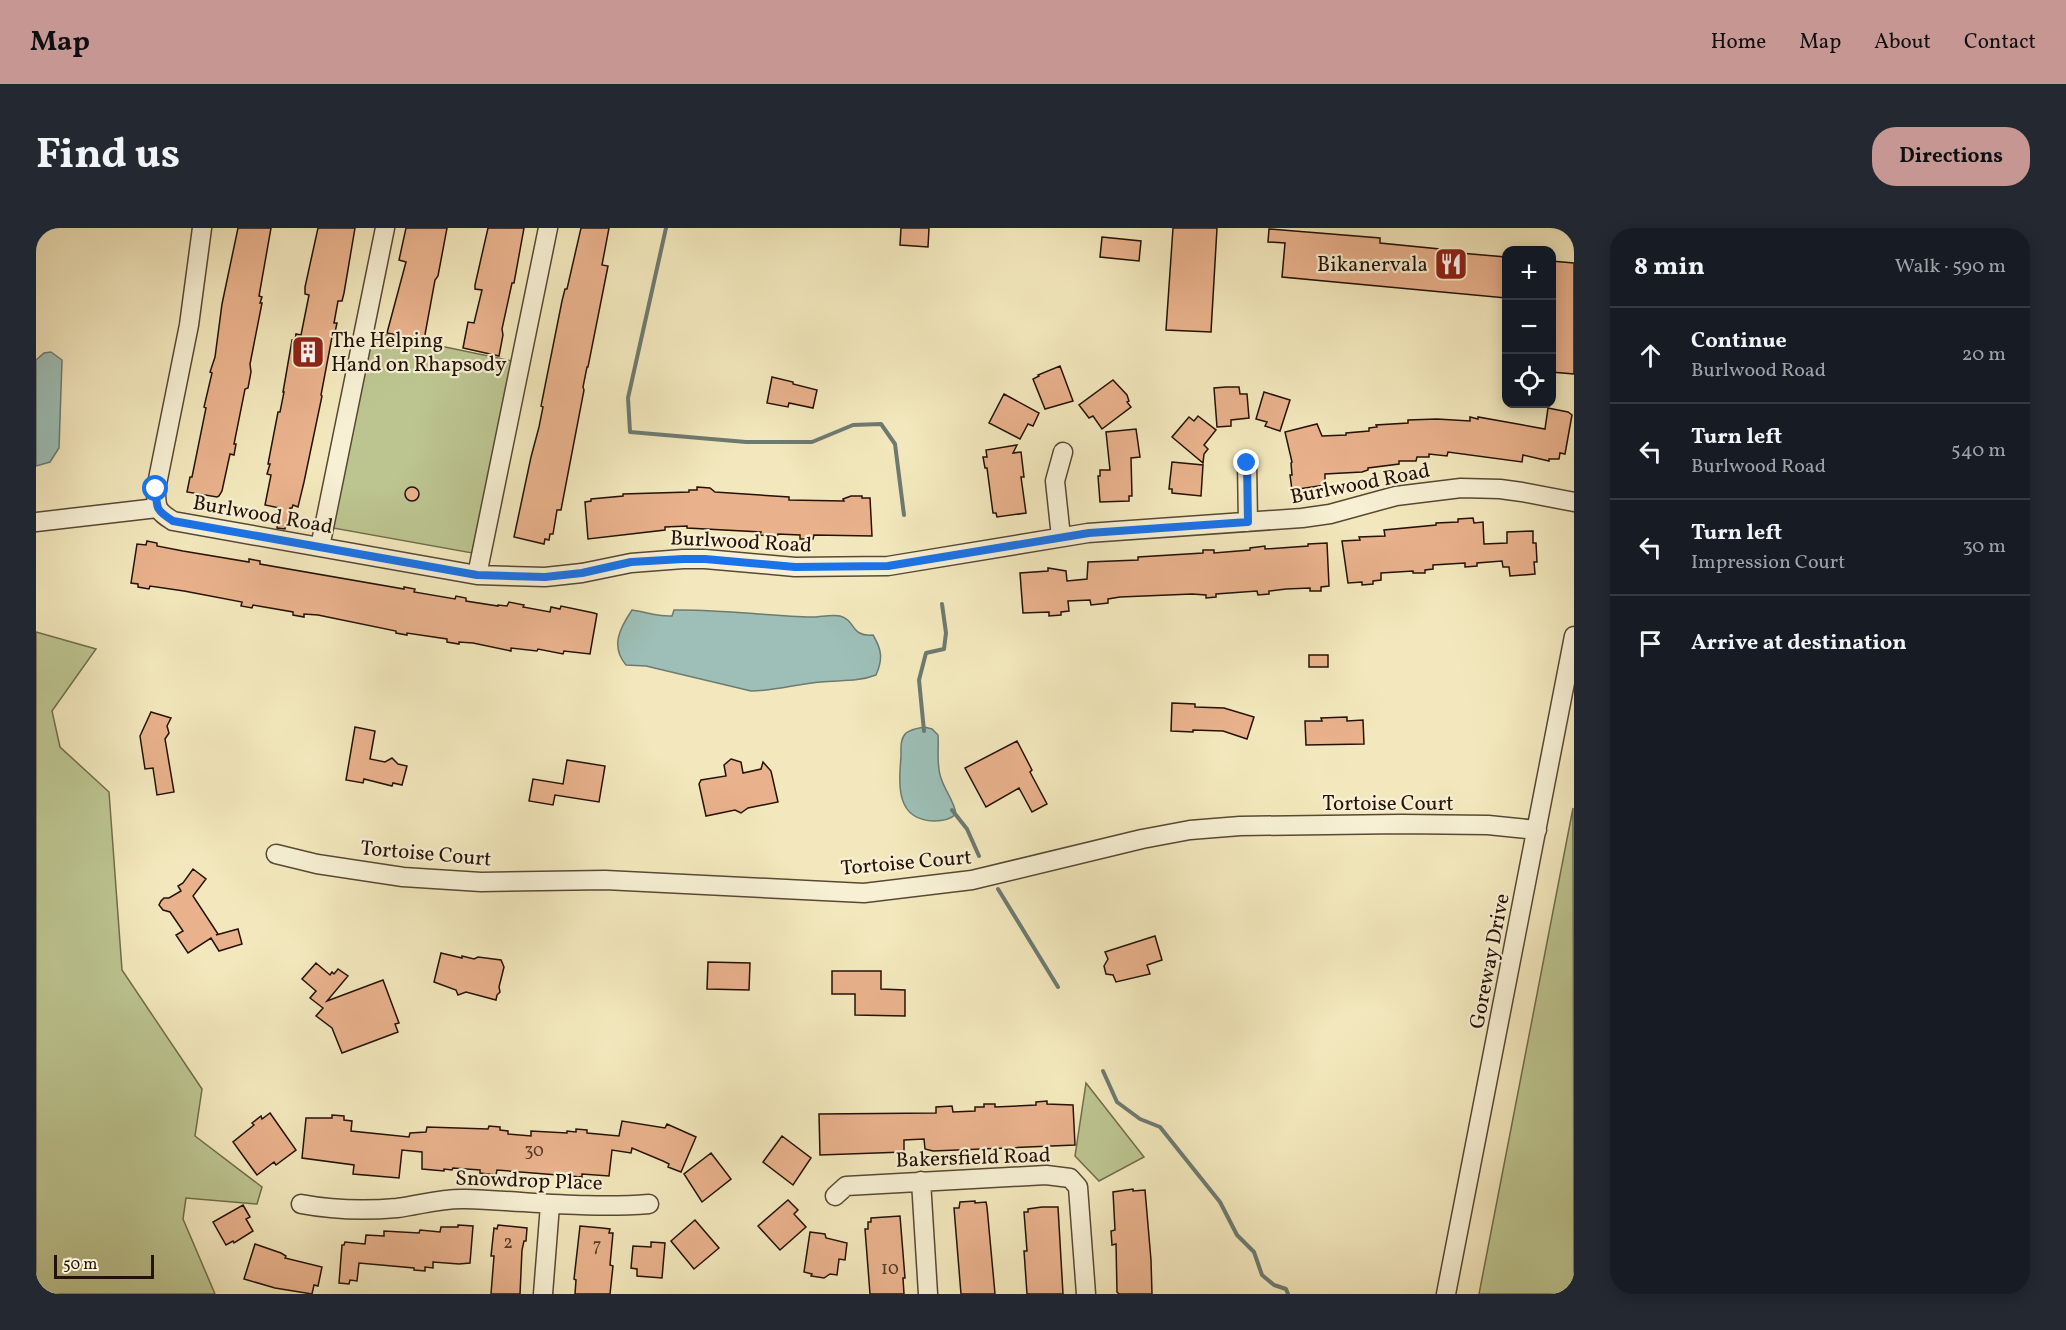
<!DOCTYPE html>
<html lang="en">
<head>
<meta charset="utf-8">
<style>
  body { margin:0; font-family:Vollkorn,serif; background:#242831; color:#f1f3f6 }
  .controls { position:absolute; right:18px; top:18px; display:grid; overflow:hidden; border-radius:12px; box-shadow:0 3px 15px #0003 }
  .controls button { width:54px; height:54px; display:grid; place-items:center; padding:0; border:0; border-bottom:2px solid #363941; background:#171b24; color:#f1f3f6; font:30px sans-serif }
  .scale { position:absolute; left:18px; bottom:15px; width:100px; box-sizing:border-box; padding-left:6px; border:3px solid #241207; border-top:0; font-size:16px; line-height:21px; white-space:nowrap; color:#241207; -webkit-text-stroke:4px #f7f0d4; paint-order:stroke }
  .stop { position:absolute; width:18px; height:18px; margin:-14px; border:4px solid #1a73e8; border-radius:50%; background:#fff }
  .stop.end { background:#1a73e8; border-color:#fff; box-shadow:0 2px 6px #0008 }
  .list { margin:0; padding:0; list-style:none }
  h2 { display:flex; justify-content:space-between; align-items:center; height:78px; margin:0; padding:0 24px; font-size:26px }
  h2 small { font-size:20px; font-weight:400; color:#9ea1a6 }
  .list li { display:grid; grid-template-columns:39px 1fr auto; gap:18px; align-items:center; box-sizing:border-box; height:96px; padding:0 24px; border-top:2px solid #363941 }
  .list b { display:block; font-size:22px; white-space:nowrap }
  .list p { margin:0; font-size:20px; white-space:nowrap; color:#9ea1a6 }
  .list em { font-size:20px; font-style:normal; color:#9ea1a6 }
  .icon { flex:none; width:33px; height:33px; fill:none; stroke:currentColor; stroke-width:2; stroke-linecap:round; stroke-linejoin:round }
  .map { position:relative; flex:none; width:1538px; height:1066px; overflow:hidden; border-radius:24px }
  header { display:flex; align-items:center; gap:36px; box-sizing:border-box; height:84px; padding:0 30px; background:#c59692; color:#111 }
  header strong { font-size:28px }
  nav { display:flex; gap:33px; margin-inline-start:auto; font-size:21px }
  .intro { display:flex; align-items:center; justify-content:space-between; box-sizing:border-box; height:144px; padding:0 36px }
  h1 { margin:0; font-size:42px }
  .button { padding:15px 27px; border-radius:24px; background:#c59692; color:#111; font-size:21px; font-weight:700 }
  main { display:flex; gap:36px; padding:0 36px }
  aside { flex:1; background:#171b24; border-radius:24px; box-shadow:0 3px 15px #0003 }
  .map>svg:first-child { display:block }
  .green { fill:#bcc590; stroke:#706c4c; stroke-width:1.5 }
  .water { fill:#9dbfb7; stroke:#6d7a71; stroke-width:1.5 }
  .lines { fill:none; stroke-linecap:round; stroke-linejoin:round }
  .stream { stroke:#6d7a71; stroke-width:4 }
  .building { fill:#e9b28c; stroke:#241207; stroke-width:1.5 }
  .minor-casing { stroke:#584834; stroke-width:21 }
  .minor { stroke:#f7f0d4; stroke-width:18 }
  .route { stroke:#1a73e8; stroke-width:8 }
  .labels { text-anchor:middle; stroke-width:4.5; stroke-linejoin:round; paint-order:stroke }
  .number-label { font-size:18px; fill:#553a28 }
  .poi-label { font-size:21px; fill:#241207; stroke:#f7f0d4; text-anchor:end }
  .street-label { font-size:21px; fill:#241207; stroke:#f7f0d4 }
</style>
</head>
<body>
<header>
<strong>Map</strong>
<nav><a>Home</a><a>Map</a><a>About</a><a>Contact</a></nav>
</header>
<div class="intro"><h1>Find us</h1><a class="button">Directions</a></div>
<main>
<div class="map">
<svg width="1538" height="1066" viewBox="0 0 1538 1066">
  <rect width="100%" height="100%" fill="#f3e8bd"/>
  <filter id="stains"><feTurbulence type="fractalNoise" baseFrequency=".00333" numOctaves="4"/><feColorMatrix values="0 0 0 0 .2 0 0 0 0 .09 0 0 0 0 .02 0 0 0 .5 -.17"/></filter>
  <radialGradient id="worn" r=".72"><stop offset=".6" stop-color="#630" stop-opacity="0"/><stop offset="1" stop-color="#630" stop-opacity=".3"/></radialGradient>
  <path class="green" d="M337,104L476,133L436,325L297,300Z
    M0,404L60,421L16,483L24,519L73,564L86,742L166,861L159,908L226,959L221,976L150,970L147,991L179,1066H0Z
    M1537,580L1538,1066H1443Z
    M1050,855L1108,929L1063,953L1039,928Z"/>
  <path class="water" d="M15,124L26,132L23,220L14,234L0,238V132L8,125Z
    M596,382C610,384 622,389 636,388L638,382C685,381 730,388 776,389C785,389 796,386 804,388C820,392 814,409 837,407C846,422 847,431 840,447C822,454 804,452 785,454C761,456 738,463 715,463L610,438L590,437C574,418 584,400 596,382Z
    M888,499L896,501L902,507C903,522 900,536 905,550C909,563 918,573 920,586C914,592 907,593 898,593C859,592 863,556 865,528C865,520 864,511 870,505C875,501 882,500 888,499Z"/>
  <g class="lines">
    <path class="stream" d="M630,0L592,170L594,204L710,214H776L817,197L845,196L859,216L868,287
      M888,503L883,452L890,425L908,421L910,405L906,376
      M916,582L931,601L943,628
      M962,661L1022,759
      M1067,843L1081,874L1104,891L1124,899L1184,974L1201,1007L1218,1024L1226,1047L1238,1057L1250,1061L1252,1066"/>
  </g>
  <path class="building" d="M202,0H235L223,68L226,69L224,75H226L214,136L215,144L212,160L209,161L198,216H200L198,227L194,226L186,263L183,268L181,269L151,264L154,249H156L170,180L168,179L176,145L174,144L179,129L186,76Z
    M282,0H319L308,65L306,73H302L298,95H301L298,109H296L285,167L286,168L268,254L262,279L257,277L256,280H254L249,301L241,300L244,280L229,277L235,247L231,246L234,236H232L242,184H244L248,164H247L256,112H259L260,106L265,107L273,67L269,66V59Z
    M370,0H411L402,48L399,52L388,112L351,105L370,34L363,32Z
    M452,0H488L478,55H476L466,101L467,107L463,128L427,120L432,94L438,95L446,62L439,61V57Z
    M545,0H573L566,37L572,38L552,139H551L547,159L548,162L525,282H521L517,306H514L513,312L509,311L508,316L478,309L495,229L503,199L507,179L505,178L526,73L529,61H531Z
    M865,0H893L892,19L864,17Z
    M1137,0H1181L1175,104L1130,102Z
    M1233,1L1344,10V15L1424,23V25L1470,29V70L1246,49L1249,15L1232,14Z
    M1066,9L1105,13L1103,33L1064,29Z
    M1515,33L1538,35V146L1515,144Z
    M1024,138L1037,173L1009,181L997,151L1003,148L1002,147Z
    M736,149L757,154V156L781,162L777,180L753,175L752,179L731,175Z
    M1077,152L1091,167L1093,173L1091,174L1095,179L1066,201L1057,188L1053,190L1043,177Z
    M1190,159H1203L1204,166H1211L1213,190L1195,192V198L1181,199L1178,160Z
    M1228,164L1254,172L1244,203L1229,198L1231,194L1220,191Z
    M968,166L1003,185L997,198L992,196L984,211L953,195Z
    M1512,180L1532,184L1536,187L1529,226L1524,225L1523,231H1513V233L1487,227L1486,234L1412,224L1411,228L1393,226V229H1381L1380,233H1363V236L1332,240V242L1326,244L1289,246V257L1256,262L1254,247H1256L1255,235L1256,234L1249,204L1281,196L1286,208L1310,207V205L1333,203V200L1341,199L1340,197L1372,195V192L1401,191L1434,193V189L1442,191V189L1509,201Z
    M1162,188L1180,202L1168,217L1172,221L1168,226L1167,235L1136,209L1153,189L1158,193Z
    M1100,201L1104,229L1095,230L1096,268H1093V273L1064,274L1062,248H1064V242H1074L1070,204Z
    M981,217L977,225L985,224L988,249H985L990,285L961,289L960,285H957L951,240H949L947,229H951L950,222Z
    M1136,234L1167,237L1165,268L1136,265V261H1133Z
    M661,259L674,260L679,264L753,269V272L808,273L807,271L815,268H826V270H834L836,308L778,307L777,311H764V307L742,306L741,309L724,307L725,304L651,300V298L629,299V302L552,311L549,274L555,273V271L587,268V266L653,264V262H661Z
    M369 266a7 7 0 1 1 14 0a7 7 0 1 1-14 0Z
    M1437,290L1438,295L1447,294L1448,316L1471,315V304L1497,303V315H1500L1501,334H1498L1499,346L1474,348L1473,339H1467L1466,333L1441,335V338L1429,339V335L1397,337V341L1389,342V345H1377V343L1345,345V352L1337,353V356L1326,357V354L1312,355L1306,313L1324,312L1323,309L1349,308L1348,302L1400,297V295L1422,294V291Z
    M111,313L121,315V318L147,323L213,334V331L224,333V336L368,361V359L379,361L378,364L419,371L420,368L430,370V373L462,378V377L471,378L473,374L488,377L487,379L514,384L515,379L524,381L525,378L558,385L561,386L554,426L528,423L527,426L502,421L501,423L475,420V423L437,415L423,414V416L411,414V411L371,405V407L360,405V403L282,387L268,386V389L257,387V384L217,377L216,380L205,378L206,374L148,363L114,358L113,361L102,359V356L95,355L101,316L110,317Z
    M1291,315L1293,358L1285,359V363H1274V360L1250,361L1233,363V366L1222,367L1221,363L1180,366V369L1170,370V367L1156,366L1084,369L1072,371V375L1055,377L1054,372L1032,373L1033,383L1025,384V387L1013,388V384L987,385L984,345L1012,343V340L1030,343L1031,353L1051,351L1052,334L1102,332V329L1167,325V322H1178V325L1214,322V320L1229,318V321L1272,318V316Z
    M1273,427H1292V439H1273Z
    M1136,475L1159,476V479L1188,480L1218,489L1211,511L1187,503L1157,502V504L1135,503Z
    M115,484L135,490L131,498L133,505L129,511L138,564L121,567L117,540L109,541L104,508Z
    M1311,489V493L1327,492L1328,516L1270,517L1269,493H1286L1285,490Z
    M319,499L339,503L334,531L349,534L356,530L362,536L371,538L366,557L357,555L356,558L328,551L327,555L310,552Z
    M981,513L996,542L994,544L1011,576L996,584L983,560L950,579L929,540Z
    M695,531L705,534L707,545L725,541L727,534L735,543L742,574L712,580L705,585L699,582L670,588L663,556L665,552L690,548L688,537Z
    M531,532L569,538L563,574L519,567L517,577L493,573L497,551L527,556Z
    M157,641L170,651L157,668L182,706L180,707L202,701L206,716L183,723L175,710L152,725L140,707L147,703L134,684L127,682L123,677L125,673L128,670H133L145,663L142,658L147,655Z
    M1119,708L1126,732L1111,737L1114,746L1080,754L1077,747L1070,746L1068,738L1072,731L1069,724Z
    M405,725L426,730V728L438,731L442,729L465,732L468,739L463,759L464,764L461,767L460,772L430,764L422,767L420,762L398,754Z
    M672,734L714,735L713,762L671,761Z
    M280,735L294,747L296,744L298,746L302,741L312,748L291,773L347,752L363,795L359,796L362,804L306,825L296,800L280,788L287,780L274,770L280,763L266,751Z
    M796,743H845V761L869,762V788L819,787V766H796Z
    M1011,873V876L1037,877L1039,917L897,923L889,921L888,911L868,912V924L784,927L783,886L900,885V879L916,878L917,884L939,883V879H948V876H959V879L1000,877V874Z
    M234,885L260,922L240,937L238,934L221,947L197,914L218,897L216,895L225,888L226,891Z
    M296,887L308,888V892L316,893L315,903L373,909L374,905L390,904L391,899L452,901L453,898L464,899V902L472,903V906L495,908V903L531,905V903L540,904V901L551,902V905L583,908L586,893L629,900L631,896L660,909L645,944L632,939L633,936L627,933L596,920L595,925L576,922L573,948L546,946V949L461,942L460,947L444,945V942L417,940L416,942L408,941V943L386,941V924L366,922L363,950L317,946L318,937L266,930L270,890H296Z
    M746,908L775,930L757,957L727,934Z
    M675,925L695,951L666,974L648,946Z
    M1097,961V963L1109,962L1115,1032L1116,1066H1083L1081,1064L1080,1016L1076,1017L1075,1003L1079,1002L1077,964Z
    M752,972L762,982L758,986L770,999L744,1022L722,998Z
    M939,973V975L950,974L951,979L959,1066H925L918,980H923L924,974Z
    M207,977L214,989L210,991L217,1003L198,1015L197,1013L190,1017L177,994Z
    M1006,979H1022L1027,1066H991L988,1023H991L988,984H992V981Z
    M864,988L869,1050H867L868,1066H834L829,1001H832V994H835V990Z
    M659,992L683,1020L658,1041L635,1013Z
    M422,997L437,998L434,1035L423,1036L397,1034V1040L389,1039V1043L378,1042V1040L323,1035L321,1053L314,1052L313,1056L303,1055L306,1017H308L309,1014L329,1016L330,1007L348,1008V1003L383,1005L384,1002L404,1004L405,999H422Z
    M462,997L491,1000L490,1013H488L486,1022L484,1066H455L458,1028H455L458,1000L461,1001Z
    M544,998L566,1000L574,1001L573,1005H577L574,1037L577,1038L574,1066H539L540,1052L538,1051Z
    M774,1004L789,1006L790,1010L811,1015L809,1032L803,1031L801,1047L794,1046L788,1050L775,1048L776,1046L768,1044Z
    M615,1014L629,1015L626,1050L601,1048V1041L595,1040L597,1018L615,1019Z
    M219,1016L245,1025L250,1028L249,1030L286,1039L282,1058L278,1057L276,1066L239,1060L208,1051Z"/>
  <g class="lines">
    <defs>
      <path id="minor" d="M166,0L153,97L120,261C120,281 121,283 137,293L441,347L509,349L546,345L595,335L647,331H669L759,339L852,338L1052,305L1266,290L1294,286L1360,268L1425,260L1464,261L1486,264L1538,274
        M1211,235L1212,294
        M0,294L121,280
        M1025,309L1019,253L1027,224
        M284,319L349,0
        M441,347L512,0
        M240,626L281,636L367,649L445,654L569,652L828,665L936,652L1106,611L1154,602L1204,598L1365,596L1452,597L1501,602
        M885,953L892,1066
        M799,968L810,958L1010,947L1034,950L1042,959L1050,1066
        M265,976C297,982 328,983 361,980C384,977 406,970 429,971C491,973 552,981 613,976
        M507,1066L514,977
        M1410,1066L1538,408"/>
    </defs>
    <use href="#minor" class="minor-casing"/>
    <use href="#minor" class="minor"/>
  </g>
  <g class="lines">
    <path class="route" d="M120,261C120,281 121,283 137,293L441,347L509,349L546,345L595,334L647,331H669L759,339L852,338L1053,305L1212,294L1211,235"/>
  </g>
  <defs>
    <symbol id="restaurant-square" viewBox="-11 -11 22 22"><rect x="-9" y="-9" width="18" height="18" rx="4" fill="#8f2418" stroke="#f7f0d4"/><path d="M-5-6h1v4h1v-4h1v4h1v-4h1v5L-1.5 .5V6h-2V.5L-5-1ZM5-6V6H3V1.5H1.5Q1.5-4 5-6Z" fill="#fff"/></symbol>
    <symbol id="building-square" viewBox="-11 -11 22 22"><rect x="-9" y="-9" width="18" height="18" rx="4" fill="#8f2418" stroke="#f7f0d4"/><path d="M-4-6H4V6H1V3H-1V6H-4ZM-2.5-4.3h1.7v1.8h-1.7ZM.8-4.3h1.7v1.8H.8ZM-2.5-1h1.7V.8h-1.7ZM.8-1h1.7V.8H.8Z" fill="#fff"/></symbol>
  </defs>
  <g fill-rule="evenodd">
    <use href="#restaurant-square" x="1396" y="17" width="38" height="38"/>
    <use href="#building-square" x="253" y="105" width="38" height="38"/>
  </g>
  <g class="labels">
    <g class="number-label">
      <text x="498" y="928">30</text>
      <text x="472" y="1020">2</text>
      <text x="561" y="1023">7</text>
      <text x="854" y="1046">10</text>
    </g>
    <g class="poi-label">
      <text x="1392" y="43">Bikanervala</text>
      <text x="295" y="119" text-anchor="start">The Helping<tspan x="295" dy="24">Hand on Rhapsody</tspan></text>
    </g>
    <g class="street-label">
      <text transform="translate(1324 255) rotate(-11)" y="7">Burlwood Road</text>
      <text transform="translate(227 286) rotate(10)" y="7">Burlwood Road</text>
      <text transform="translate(705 313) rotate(3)" y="7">Burlwood Road</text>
      <text x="1352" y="582">Tortoise Court</text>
      <text transform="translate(390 625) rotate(5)" y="7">Tortoise Court</text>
      <text transform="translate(870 634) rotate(-5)" y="7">Tortoise Court</text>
      <text transform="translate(1453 733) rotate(-79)" y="7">Goreway Drive</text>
      <text transform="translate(937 929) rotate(-2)" y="7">Bakersfield Road</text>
      <text transform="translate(493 952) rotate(2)" y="7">Snowdrop Place</text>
    </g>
  </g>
  <rect width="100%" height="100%" filter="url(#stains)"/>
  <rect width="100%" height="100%" fill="url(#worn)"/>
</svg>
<div class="controls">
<button>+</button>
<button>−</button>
<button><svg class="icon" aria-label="locate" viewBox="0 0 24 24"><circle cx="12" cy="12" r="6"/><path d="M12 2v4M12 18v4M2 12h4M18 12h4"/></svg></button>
</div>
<div class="scale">50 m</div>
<div class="stop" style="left:120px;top:261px"></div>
<div class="stop end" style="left:1211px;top:235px"></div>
</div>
<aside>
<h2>8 min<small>Walk · 590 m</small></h2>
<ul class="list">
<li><svg class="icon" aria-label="ahead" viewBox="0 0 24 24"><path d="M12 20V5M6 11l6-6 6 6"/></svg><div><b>Continue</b><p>Burlwood Road</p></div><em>20 m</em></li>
<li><svg class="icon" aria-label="left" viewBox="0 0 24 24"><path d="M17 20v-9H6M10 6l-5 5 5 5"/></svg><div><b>Turn left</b><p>Burlwood Road</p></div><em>540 m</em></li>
<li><svg class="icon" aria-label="left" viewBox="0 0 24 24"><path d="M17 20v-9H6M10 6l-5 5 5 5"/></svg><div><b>Turn left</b><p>Impression Court</p></div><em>30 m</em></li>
<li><svg class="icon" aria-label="arrive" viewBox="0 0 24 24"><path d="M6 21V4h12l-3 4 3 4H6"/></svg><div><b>Arrive at destination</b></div></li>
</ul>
</aside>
</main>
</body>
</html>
